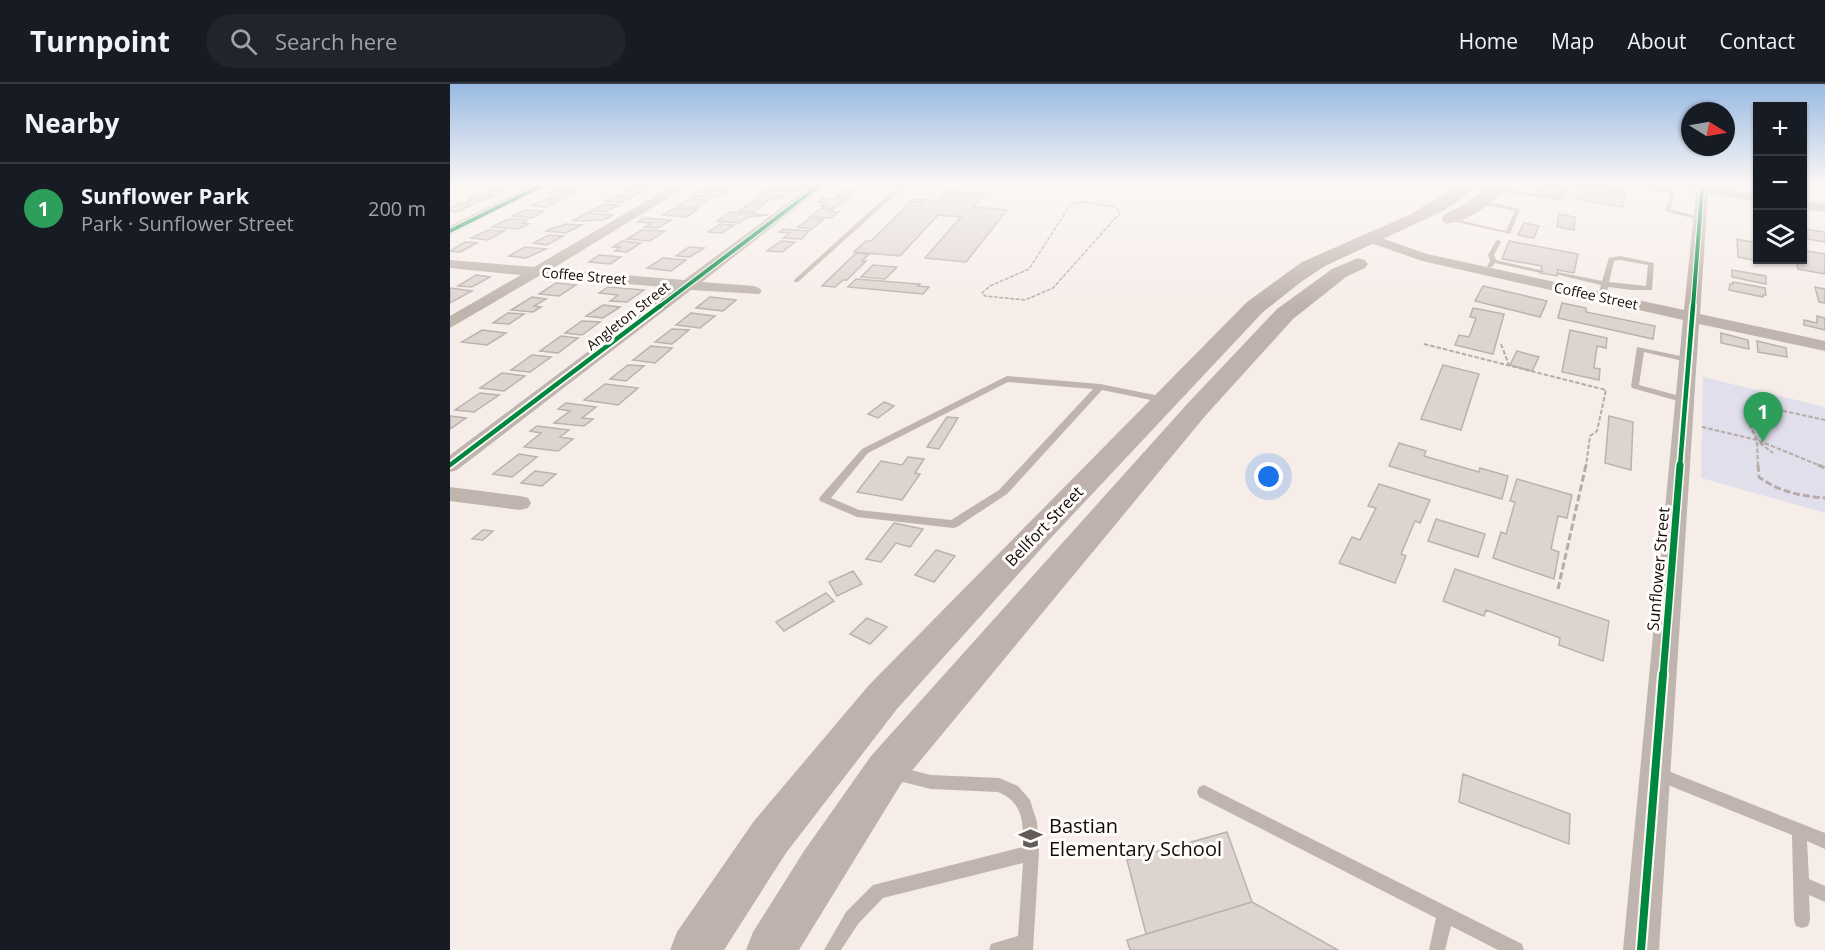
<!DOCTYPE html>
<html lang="en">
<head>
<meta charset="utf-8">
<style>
  body { margin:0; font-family:"Open Sans",sans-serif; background:#20242c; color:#f1f3f6 }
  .controls { position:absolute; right:18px; top:18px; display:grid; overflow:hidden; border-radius:0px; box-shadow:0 2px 4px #0004 }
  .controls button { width:54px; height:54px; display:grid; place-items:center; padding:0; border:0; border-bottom:2px solid #363941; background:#171b24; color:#f1f3f6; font:30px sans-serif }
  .compass { position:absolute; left:1231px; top:18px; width:54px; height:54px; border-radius:50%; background:#171b24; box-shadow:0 2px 4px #0004; rotate:101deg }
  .you { position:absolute; left:819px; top:393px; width:21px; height:21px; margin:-15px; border:4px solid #fff; border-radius:50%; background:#1a73e8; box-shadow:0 0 0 9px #1a73e833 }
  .badge { display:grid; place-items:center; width:39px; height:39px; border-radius:50%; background:#0b8043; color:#fff; font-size:20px; font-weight:700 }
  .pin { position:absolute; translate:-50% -50px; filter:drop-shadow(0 2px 3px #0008) }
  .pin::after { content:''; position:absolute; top:32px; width:21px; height:18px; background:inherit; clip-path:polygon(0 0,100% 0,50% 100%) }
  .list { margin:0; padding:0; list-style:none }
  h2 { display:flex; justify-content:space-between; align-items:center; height:78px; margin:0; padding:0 24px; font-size:26px }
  h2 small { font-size:20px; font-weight:400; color:#9ea1a6 }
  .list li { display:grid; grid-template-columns:39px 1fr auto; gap:18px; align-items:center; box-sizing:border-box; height:90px; padding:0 24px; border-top:2px solid #363941 }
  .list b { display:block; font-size:22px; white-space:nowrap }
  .list p { margin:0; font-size:20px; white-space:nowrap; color:#9ea1a6 }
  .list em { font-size:20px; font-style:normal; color:#9ea1a6 }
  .icon { flex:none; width:33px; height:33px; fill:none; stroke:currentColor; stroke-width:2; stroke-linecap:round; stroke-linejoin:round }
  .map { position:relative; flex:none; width:1375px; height:866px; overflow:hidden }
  header { display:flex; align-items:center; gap:36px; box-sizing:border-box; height:84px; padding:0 30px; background:#171b24; border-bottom:2px solid #363941 }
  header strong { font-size:28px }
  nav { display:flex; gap:33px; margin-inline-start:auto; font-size:21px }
  .search { width:420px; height:54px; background:#20242c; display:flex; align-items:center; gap:15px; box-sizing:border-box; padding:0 21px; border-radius:33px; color:#9ea1a6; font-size:22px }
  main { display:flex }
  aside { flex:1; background:#171b24 }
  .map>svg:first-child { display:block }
  .green { fill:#e2dfed }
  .building { fill:#ded4cf; stroke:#b9b2af; stroke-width:1.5 }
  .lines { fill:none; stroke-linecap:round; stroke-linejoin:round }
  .path-far2 { stroke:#b5aca8; stroke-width:1.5; stroke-dasharray:4 1.5; stroke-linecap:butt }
  .path-far1 { stroke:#b5aca8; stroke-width:2; stroke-dasharray:4.5 2; stroke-linecap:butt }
  .path { stroke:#b5aca8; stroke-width:3; stroke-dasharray:7 3; stroke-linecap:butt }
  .service { fill:#c0b4ae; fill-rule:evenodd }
  .minor { fill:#c0b4ae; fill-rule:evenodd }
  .secondary { fill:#bfb2ad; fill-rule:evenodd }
  .cycleway-far3-casing { stroke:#fffcfa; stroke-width:6 }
  .cycleway-far2-casing { stroke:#fffcfa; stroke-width:8 }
  .cycleway-far1-casing { stroke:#fffcfa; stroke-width:10 }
  .cycleway-casing { stroke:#fffcfa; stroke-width:12 }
  .cycleway-far3 { stroke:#00873e; stroke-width:4 }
  .cycleway-far2 { stroke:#00873e; stroke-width:4.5 }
  .cycleway-far1 { stroke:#00873e; stroke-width:7 }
  .cycleway { stroke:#00873e; stroke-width:8 }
  .labels { text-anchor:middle; stroke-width:6; stroke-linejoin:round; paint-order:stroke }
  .far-street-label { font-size:14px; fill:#120d0b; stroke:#fffcfa }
  .street-label { font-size:16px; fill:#120d0b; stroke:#fffcfa }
  .near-poi-label { font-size:20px; fill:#120d0b; stroke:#fffcfa; text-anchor:start }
</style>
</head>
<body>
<header>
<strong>Turnpoint</strong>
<div class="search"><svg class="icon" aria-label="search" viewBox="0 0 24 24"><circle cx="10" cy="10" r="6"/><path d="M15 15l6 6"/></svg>Search here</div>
<nav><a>Home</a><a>Map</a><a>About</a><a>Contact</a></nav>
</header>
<main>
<aside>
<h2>Nearby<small></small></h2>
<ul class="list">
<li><span class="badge" style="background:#2e9e5b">1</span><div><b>Sunflower Park</b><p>Park · Sunflower Street</p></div><em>200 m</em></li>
</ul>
</aside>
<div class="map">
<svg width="1375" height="866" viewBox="0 0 1375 866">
  <rect width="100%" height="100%" fill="#f6ede9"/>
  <path class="green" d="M1253,293L1375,323V429L1251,394Z"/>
  <path class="building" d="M51,101L63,102L48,108H37Z
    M184,101H192L203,102L191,109L173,107Z
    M262,101L277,102L298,101L294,104L278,103L274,105L257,104Z
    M326,101H335L354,103L348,107L312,108Z
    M1091,101H1104L1113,104L1108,112L1086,108Z
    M1130,101L1176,107L1173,123L1126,115Z
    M107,105L128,106L114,114L101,113L107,110L98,109Z
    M253,105L279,107L272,112L241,113Z
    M395,106L406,107L398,114L386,113Z
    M497,107L534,110L523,123L557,126L516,178L475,174L511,133L488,131L450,172L404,168L416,157H421L458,121L470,122L473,119L460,118L464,115L489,117Z
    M27,109L45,111L29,118L17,117L24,114L17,113Z
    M173,110L185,111L172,118L154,117Z
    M313,110L335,112L331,114H323L316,118L303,117Z
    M373,114L396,116L386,123L372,122L376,119L368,118Z
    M96,115L110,116L96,123L81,122Z
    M241,115L257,116L246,124L228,122Z
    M10,119L23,120L8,128L0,127V124Z
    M300,119L314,120L304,128L289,127Z
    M155,120L169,121L155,128L141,127Z
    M225,124L247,126L236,133L213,131Z
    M371,124L384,125L381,128H388L381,134L360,133Z
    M75,126L94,127L82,134L63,132Z
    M280,128L318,131L297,133L289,139L267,137Z
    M137,129L163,131L154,136L122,137Z
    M1109,130L1125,133L1124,146L1107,143Z
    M194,134L221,136L208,144L195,143L202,139L188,138Z
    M58,135L77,136L72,139L79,140L68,145L42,143Z
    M359,135L373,136L362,145L348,143Z
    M1074,139L1089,142L1084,154L1068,151Z
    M116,140L132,141L116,149L95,147Z
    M270,140L284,141L272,149L258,148Z
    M334,145L359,147L352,155L333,154L340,149L329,148Z
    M1355,145L1375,148V158L1358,155Z
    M38,146L54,147L38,156L21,154Z
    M192,146L215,147L200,157L177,155Z
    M99,151L113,152L97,161L83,159Z
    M1287,155L1307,159L1309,177L1288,173Z
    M172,157L191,159L177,168L165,167L170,163H163Z
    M331,157L345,158L332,168L317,167Z
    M1059,157L1128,170L1124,189L1108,186L1107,192L1090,189L1092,182L1052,175Z
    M15,158L27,159L10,168L0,167Z
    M75,163L96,165L76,174L59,172Z
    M239,163L254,164L240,173L226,172Z
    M1352,166L1375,170V190L1348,185L1346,176H1352Z
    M406,169L419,170L412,177H416L397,196H393L385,203L372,202Z
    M149,171L171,173L160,180L139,178Z
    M213,174L236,176L221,187L197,184Z
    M423,181L447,183L435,195L411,193Z
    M1282,186L1316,192V200L1282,193Z
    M26,191L40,193L22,203L8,202Z
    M406,195L470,200L468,202L479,203L473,210L398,203Z
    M1283,198L1315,204L1316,211H1313V213L1279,206L1280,200H1283Z
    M106,199L126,201L109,212L89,210Z
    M1033,202L1097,217L1090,233L1025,217Z
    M158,203L194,206L177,218L160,217L168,211L149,209Z
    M1365,203L1375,205V219L1369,218Z
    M0,204L22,207L0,219Z
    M82,213L96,215L84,222L91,223L83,228L61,226Z
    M260,213L286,216L273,227L246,224Z
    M1112,219L1136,224V228L1205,242L1203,255L1108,234Z
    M153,221L170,223L153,234L136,232Z
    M1023,224L1054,230L1043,270L1005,261L1009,251L1019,253L1026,234L1020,233Z
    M58,229L74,230L59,240L43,239Z
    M241,229L265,232L250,244L226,241Z
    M1367,232L1375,234V246L1354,241V236L1367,239Z
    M132,237L150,238L132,251L115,249Z
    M222,245L239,246L222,260L205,258Z
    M32,246L56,249L37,261L12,258Z
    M1120,246L1157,254L1156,264L1147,262L1144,284L1150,285L1149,296L1112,288Z
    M1271,249L1298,256L1299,265L1271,259Z
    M111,252L128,254L108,269L90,267Z
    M1307,257L1336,264L1337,273L1308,268Z
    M201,262L222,264L205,279L183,276Z
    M1067,267L1089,273L1082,287L1060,281Z
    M82,271L101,273L80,288L61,286Z
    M178,281L194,282L176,297L160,295Z
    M993,281L1029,290L1011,346L971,335Z
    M52,289L75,292L54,307L30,304Z
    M155,300L188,304L168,321L134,316Z
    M30,309L49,311L24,328L5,326Z
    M434,318L444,322L428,334L418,330Z
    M116,319L146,323L132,334L143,335L134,342L104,339L120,327L108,325Z
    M0,332L16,334L0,345Z
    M1159,332L1183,338L1181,386L1155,379Z
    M497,333L508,334L489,365L477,363Z
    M87,342L119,346L110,353L123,355L108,367L74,363L91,349L80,347Z
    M949,359L976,367L974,372L1029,388L1030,384L1058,392L1052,415L939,382Z
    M69,370L87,373L62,393L43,390Z
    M458,373L474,375L465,389L470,390L452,416L407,408L431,377L452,381Z
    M85,387L106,390L92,402L71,399Z
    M1067,395L1122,411L1117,434L1108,432L1101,465L1109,468L1104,495L1043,474L1051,448L1056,450L1065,418L1060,417Z
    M929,400L980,416L970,439L965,437L951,470L956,472L945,499L889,479L902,453L910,456L926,424L918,422Z
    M986,435L1035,450L1028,473L978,457Z
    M444,439L473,445L460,463L446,459L431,478L416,475Z
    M33,446L43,447L33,456L22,455Z
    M486,466L505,472L484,498L465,491Z
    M1005,485L1159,537L1153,577L1109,561L1110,554L1036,526L1034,532L993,517Z
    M403,487L412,500L387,512L379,498Z
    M376,509L384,517L334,547L326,538Z
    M417,534L437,543L420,560L400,550Z
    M1013,690L1120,730L1119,760L1009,718Z
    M777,748L802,818L696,850L677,776Z
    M802,818L888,866H680L677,856Z"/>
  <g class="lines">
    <path class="path-far2" d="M634,118L666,123L670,129L603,204L575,216L535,212L532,209L540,202L579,185L621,120Z"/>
    <path class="path-far1" d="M974,260L1156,306L1147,347L1140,352L1136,382
      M1051,260L1059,281
      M1252,343L1307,356L1371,382
      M1310,359L1323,369
      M1308,382L1307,356L1295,331L1296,325L1311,322L1375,336"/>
    <path class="path" d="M1308,381L1309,393C1329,408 1351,412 1375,414
      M1368,381L1375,384
      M1108,505L1136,381"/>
    <path class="service" d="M449,101H456L348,198H344V196Z
      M1113,101H1119L1120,104L1112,116L1110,117L1044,106L1047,104L1108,113L1114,104Z
      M1174,101C1189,101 1214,100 1226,110L1220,125L1252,134L1249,136L1215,127L1220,110L1217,108Z
      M1030,116L1070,125L1060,150L997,136L1000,134L1056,147L1065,127L1028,119L1027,118Z
      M1048,156L1051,158L1044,171L1046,176L1094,187L1091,189L1045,179L1042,183H1038L1037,182L1040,177L1038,171L1046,157Z
      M1170,172L1204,179L1202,206H1182L1158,203L1156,213L1152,215L1148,213L1151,201L1105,190L1108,188L1152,197L1159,174ZM1170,176L1198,181L1196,202L1159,198L1164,177Z
      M1187,263L1240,274V278H1237L1194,268L1189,301L1237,314V318H1231L1182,304L1181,302Z
      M557,292L650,300L715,313L719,316L715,319L652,306L557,410L507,443L503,444L407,433L370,417L369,415L370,413L412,365ZM558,298L643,305L549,406L501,436L409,426L381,414L418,369Z
      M445,682L481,691L549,694L568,702L580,716L587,738L589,769L583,866H539L541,860L568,852L573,779L433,814L408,840L391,866H374L396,828L423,801L573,763C573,739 574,719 548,708L481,705L445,696L440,694L438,689L440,684Z
      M1208,683L1375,749V765L1357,757L1359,795L1375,802V818L1359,811L1360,836L1358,842L1352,844L1346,842L1344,836L1342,751L1203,695L1201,690L1203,685Z
      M754,701L1072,860L1074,866H1048L1001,842L995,866H979L986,834L749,713L747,708L749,703Z"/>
    <path class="minor" d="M83,101H99L0,151V142Z
      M224,101H239L102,185L234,196L362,101H376L252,198L304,202L309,204L312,207L309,210L241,206L7,386L0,388V371L223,204L89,192L0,244V232L71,191L0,184V176L84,183Z
      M1220,101H1252L1308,110V118L1258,110L1250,230L1375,257V267L1249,240L1209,866H1173L1233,236L972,177L915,157L913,154L920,150L977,170L1234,226L1246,108Z
      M1352,117L1375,120V128L1352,125Z
      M0,403L70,412L78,414L81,419L78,424L70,426L0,417Z"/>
    <path class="secondary" d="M1008,101H1027L1010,116L993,127L875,182L851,198L813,228L599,456L447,625L336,769L274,866H220L227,848L304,737L419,601L797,218L852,178L961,130Z
      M1040,101H1059C1049,115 1012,143 994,139L992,135L994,131L1023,115Z
      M908,174L915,176L918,180L915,184L896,193L843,235L756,331L451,700L349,866H296L303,848L354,767L421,672L738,319L827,225L882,185Z"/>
    <defs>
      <path id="cycleway-far3" d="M0,147L93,101
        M209,223L370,101
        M1243,223L1252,105"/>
      <path id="cycleway-far2" d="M0,381L210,222
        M1230,382L1243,222"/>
      <path id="cycleway-far1" d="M1213,592L1230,381"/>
      <path id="cycleway" d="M1191,866L1213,590"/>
    </defs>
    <use href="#cycleway-far3" class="cycleway-far3-casing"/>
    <use href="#cycleway-far2" class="cycleway-far2-casing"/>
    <use href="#cycleway-far1" class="cycleway-far1-casing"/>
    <use href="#cycleway" class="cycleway-casing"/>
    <use href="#cycleway-far3" class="cycleway-far3"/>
    <use href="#cycleway-far2" class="cycleway-far2"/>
    <use href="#cycleway-far1" class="cycleway-far1"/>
    <use href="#cycleway" class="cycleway"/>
  </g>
  <linearGradient id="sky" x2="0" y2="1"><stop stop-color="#99bae2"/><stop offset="0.45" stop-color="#fbf7f5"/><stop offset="1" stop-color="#fbf7f5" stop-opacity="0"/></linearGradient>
  <rect width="1375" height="223" fill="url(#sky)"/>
  <defs>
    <symbol id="school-bare" viewBox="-9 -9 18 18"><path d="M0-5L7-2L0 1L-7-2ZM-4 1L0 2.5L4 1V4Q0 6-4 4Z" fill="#625b59" stroke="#fffcfa" stroke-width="2.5" paint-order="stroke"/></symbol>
  </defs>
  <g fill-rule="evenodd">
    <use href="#school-bare" x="564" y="738" width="33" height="33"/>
  </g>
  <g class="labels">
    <g class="far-street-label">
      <text transform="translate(134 192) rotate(5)" y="5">Coffee Street</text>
      <text transform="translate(1146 212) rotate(12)" y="5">Coffee Street</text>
      <text transform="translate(178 232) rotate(-38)" y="5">Angleton Street</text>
    </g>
    <g class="street-label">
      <text transform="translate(594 442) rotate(-46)" y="6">Bellfort Street</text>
      <text transform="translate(1208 485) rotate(-85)" y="6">Sunflower Street</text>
    </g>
    <g class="near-poi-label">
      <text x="599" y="749">Bastian<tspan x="599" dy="23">Elementary School</tspan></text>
    </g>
  </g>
</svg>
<div class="controls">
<button>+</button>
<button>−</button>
<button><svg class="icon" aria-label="layers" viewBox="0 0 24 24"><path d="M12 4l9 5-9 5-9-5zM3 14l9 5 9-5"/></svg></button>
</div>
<svg class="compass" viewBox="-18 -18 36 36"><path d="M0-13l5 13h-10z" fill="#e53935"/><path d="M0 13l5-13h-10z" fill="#9ea1a6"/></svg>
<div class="you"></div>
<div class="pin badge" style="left:1313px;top:358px;background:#2e9e5b">1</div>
</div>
</main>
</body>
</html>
